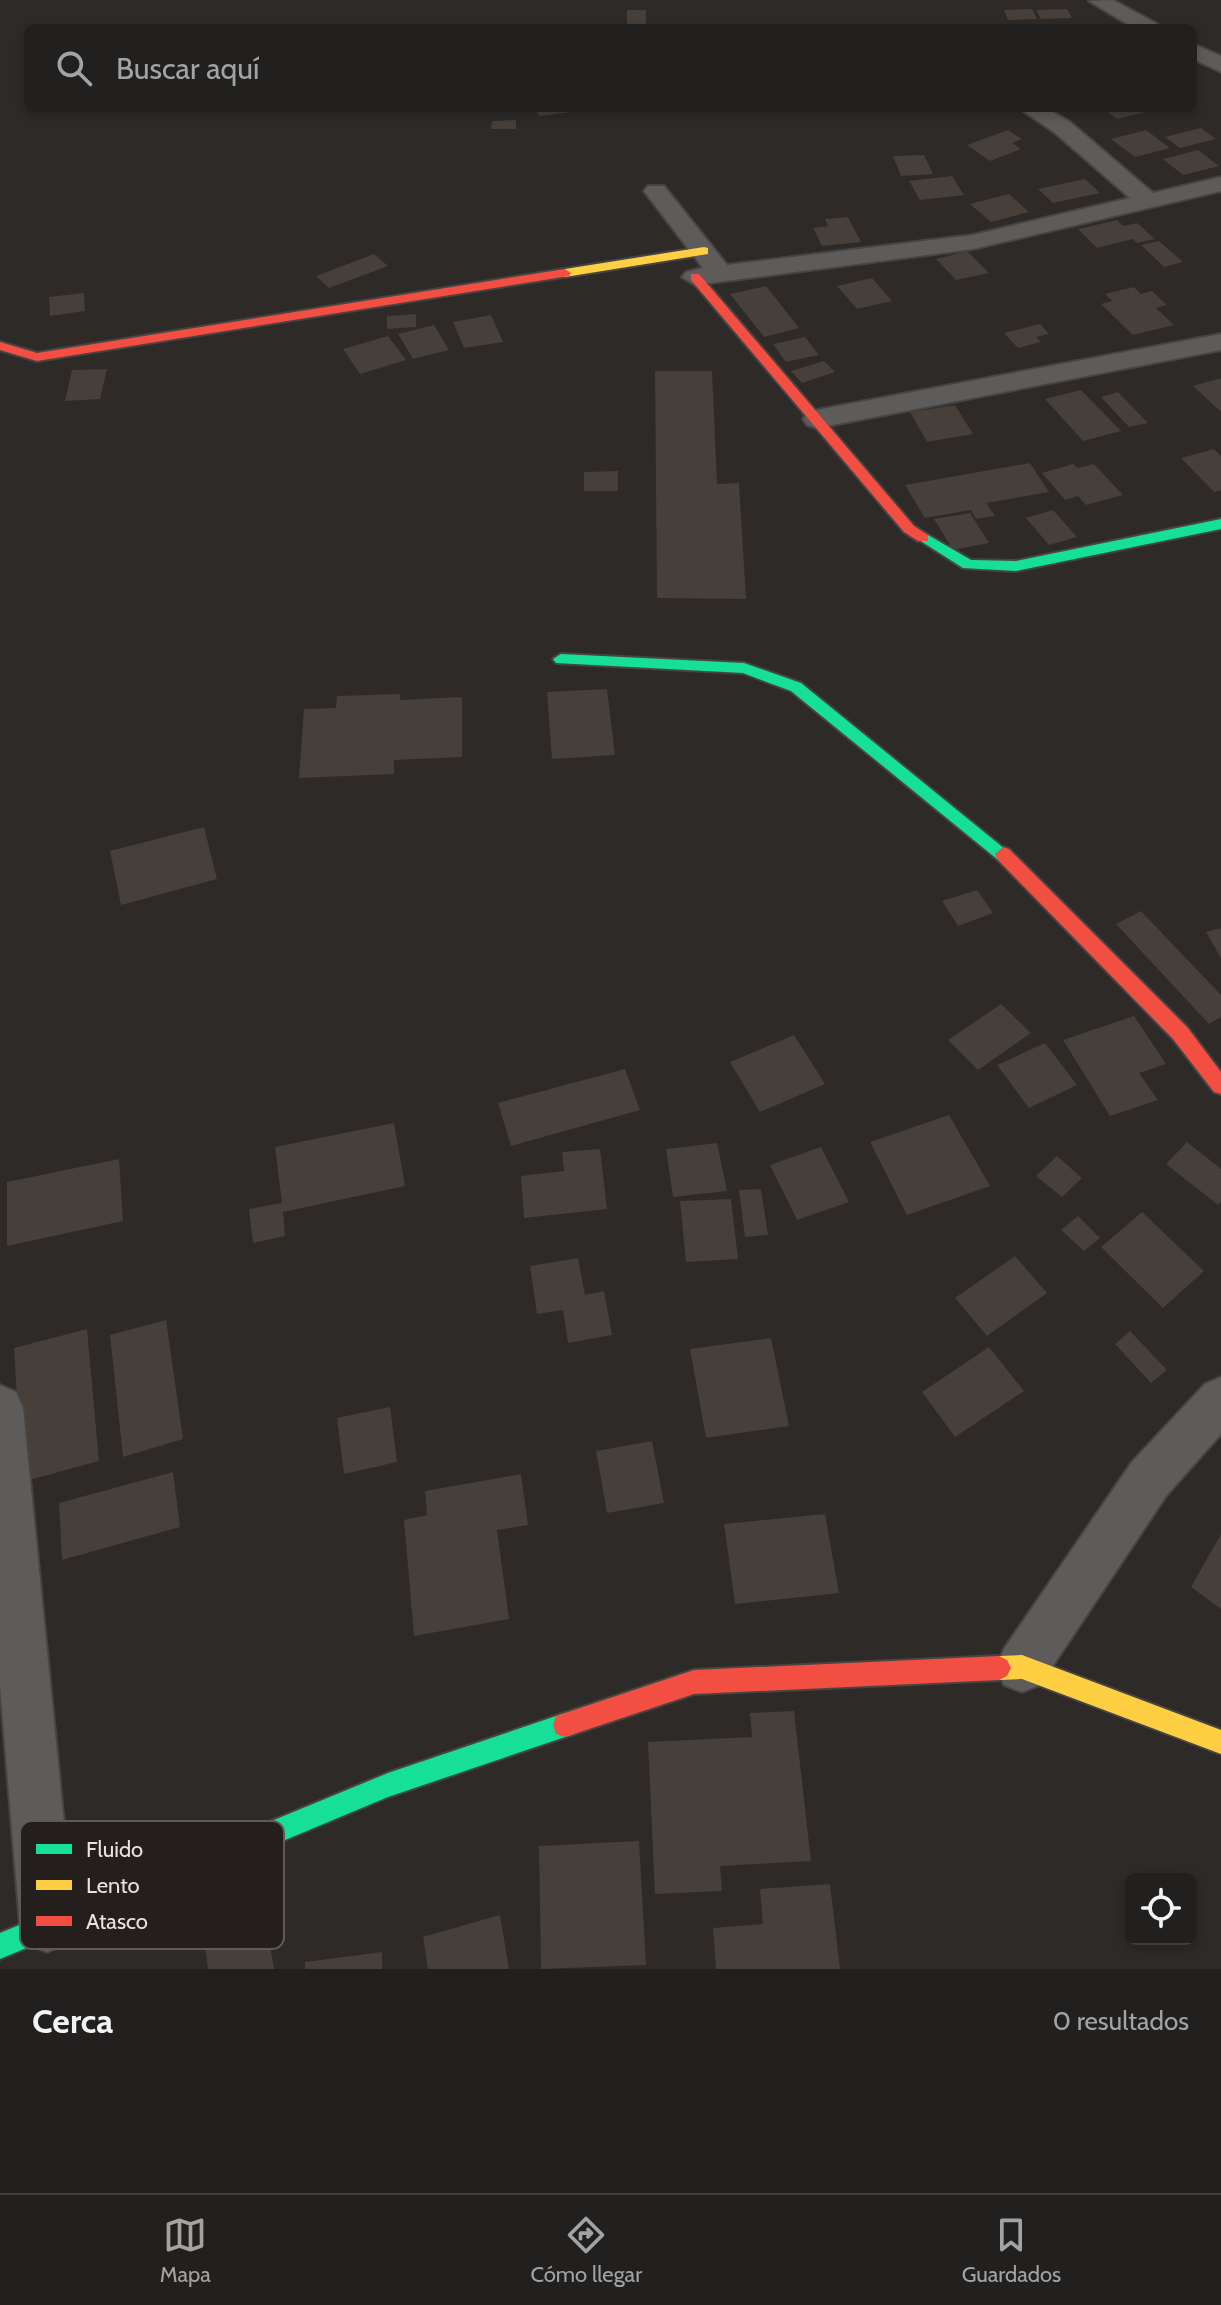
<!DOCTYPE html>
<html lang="es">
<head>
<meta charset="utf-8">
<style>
  body { margin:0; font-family:Cabin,sans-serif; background:#2e2d2b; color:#f1f3f6 }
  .controls { position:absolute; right:24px; bottom:24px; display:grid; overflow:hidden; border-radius:12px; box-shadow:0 4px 12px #0003 }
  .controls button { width:72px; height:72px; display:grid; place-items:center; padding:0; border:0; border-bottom:2px solid #3f3e3c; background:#22201e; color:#f1f3f6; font:40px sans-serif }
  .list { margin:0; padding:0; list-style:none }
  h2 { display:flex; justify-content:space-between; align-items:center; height:104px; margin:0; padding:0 32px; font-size:34px }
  h2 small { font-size:26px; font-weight:400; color:#a2a3a4 }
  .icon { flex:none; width:44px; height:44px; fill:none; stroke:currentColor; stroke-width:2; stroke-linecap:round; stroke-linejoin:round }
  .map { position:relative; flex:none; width:1221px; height:1969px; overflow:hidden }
  .search { position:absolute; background:#22201e; box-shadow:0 4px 12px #0003; left:24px; right:24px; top:24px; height:88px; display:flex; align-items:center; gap:20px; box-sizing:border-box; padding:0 28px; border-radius:12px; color:#a2a3a4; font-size:30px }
  .sheet { height:224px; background:#22201e }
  nav { display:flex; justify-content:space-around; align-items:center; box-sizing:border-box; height:112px; border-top:2px solid #3f3e3c; background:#22201e; font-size:22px; color:#a2a3a4 }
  nav a { display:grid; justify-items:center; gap:4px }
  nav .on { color:#a5a2a0 }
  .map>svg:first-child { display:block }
  .building { fill:#463f3a }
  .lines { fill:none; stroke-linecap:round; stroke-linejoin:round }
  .street-casing { stroke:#474543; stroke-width:4 }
  .fast-casing { stroke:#474543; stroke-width:4 }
  .slow-casing { stroke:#474543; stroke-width:4 }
  .jam-casing { stroke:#474543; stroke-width:4 }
  .street { fill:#5e5c5b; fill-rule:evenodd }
  .fast { fill:#16e098; fill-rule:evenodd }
  .slow { fill:#ffcf43; fill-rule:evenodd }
  .jam { fill:#f24e42; fill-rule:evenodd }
  .key { fill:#241f1d; stroke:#5e5a58; stroke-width:2 }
  .key-label { font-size:22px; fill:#e6e3e1 }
</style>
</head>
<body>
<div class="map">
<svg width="1221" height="1969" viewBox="0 0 1221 1969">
  <rect width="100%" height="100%" fill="#2d2a28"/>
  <path class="building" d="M1032,9L1037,19L1008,20L1004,10Z
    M1067,9L1072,18L1041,19L1036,10Z
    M627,10H646V28H627Z
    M535,108H588V110L539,116Z
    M1111,108H1140L1146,112L1117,119L1105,110Z
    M516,120V129H491L492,121Z
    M1201,128L1216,139L1180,148L1165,137Z
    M1008,130L1022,139L1012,143L1021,149L990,161L967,145Z
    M1146,130L1170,148L1135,157L1111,139Z
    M1198,150L1219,166L1183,175L1163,159Z
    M924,155L933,174L901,176L893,156Z
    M952,176L964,195L920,200L909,181Z
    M1085,179L1100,193L1053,203L1038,189Z
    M1009,194L1029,212L991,222L970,204Z
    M848,217L861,242L822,246L813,228L828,226L825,219Z
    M1117,220L1123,226L1137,223L1155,239L1137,243L1133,239L1097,248L1078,229Z
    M1159,241L1183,262L1164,267L1141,245Z
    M967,251L989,273L956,280L936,259Z
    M374,254L388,266L329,288L316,276Z
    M872,278L892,301L857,309L837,286Z
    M766,286L799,328L764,337L730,294Z
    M1134,287L1141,294L1152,291L1167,305L1156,308L1174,325L1133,335L1101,304L1112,301L1105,294Z
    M84,293L85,311L50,316L49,297Z
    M416,314V327L387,329V316Z
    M491,315L503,342L464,348L453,322Z
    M1040,324L1049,334L1036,337L1041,342L1018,348L1004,333Z
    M434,325L449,350L413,359L398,334Z
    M388,336L406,360L360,374L343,349Z
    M805,337L819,355L786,362L773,344Z
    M824,361L835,372L802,383L791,371Z
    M107,369L100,399L65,401L72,370Z
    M655,371H712L717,484L739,483L746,599L657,598Z
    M1221,378V412L1193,386Z
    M1081,390L1121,431L1083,441L1045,399Z
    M1118,392L1148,423L1129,427L1101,397Z
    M955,405L973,434L927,442L910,412Z
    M1214,449L1221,456V490L1214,492L1181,458Z
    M1030,463L1049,492L986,503L995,516L976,519L971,510L925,518L905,485Z
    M1073,464L1078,468L1094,464L1123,495L1086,505L1078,496L1065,500L1042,473Z
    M618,471V491H584V472Z
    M1053,510L1077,537L1049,545L1026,518Z
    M970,513L989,543L953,550L934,519Z
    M607,689L615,755L552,759L547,692Z
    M400,694V700L462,697V757L394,760V774L299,778L304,709L336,708L337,696Z
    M204,827L217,879L121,905L110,851Z
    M977,890L993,913L958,926L942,901Z
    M1141,911L1221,995V1017L1209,1024L1116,924Z
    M1221,928V958L1206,932Z
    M1001,1004L1031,1033L978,1070L948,1040Z
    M1134,1016L1166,1064L1139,1073L1158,1100L1110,1116L1063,1040Z
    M794,1035L825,1084L760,1112L730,1062Z
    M1045,1043L1077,1085L1029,1108L997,1065Z
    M625,1069L640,1110L511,1146L498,1103Z
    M949,1115L990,1186L907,1215L870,1142Z
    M394,1123L405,1186L283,1212L285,1236L253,1243L249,1209L282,1203L275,1147Z
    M1187,1142L1221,1169V1201L1218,1205L1166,1164Z
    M717,1143L727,1191L673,1197L666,1149Z
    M821,1147L849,1202L797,1220L770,1165Z
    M600,1149L607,1209L524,1218L521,1176L564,1171L562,1152Z
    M1057,1156L1082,1178L1062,1197L1036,1176Z
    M119,1159L123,1221L7,1246V1182Z
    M761,1189L768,1235L745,1237L739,1190Z
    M731,1199L738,1259L686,1262L680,1201Z
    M1142,1212L1204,1271L1163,1308L1101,1247Z
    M1078,1216L1100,1238L1084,1251L1061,1230Z
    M1015,1256L1047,1293L987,1336L955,1298Z
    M578,1258L585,1295L604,1291L612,1335L568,1343L563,1310L537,1314L530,1266Z
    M166,1320L183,1439L123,1457L110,1335Z
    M87,1329L99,1461L22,1482L14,1348Z
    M1130,1331L1167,1370L1151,1383L1115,1344Z
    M771,1338L789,1426L706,1438L690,1349Z
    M989,1347L1024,1391L955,1437L922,1392Z
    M390,1407L397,1462L344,1474L337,1418Z
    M652,1441L664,1503L607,1513L596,1451Z
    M173,1472L180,1527L62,1560L59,1503Z
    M521,1474L528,1525L497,1530L509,1619L414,1636L404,1520L427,1515L425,1491Z
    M825,1514L839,1593L735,1604L724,1524Z
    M1221,1534V1609L1191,1587Z
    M794,1711L811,1861L720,1866L722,1891L655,1894L648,1742L752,1737L750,1713Z
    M639,1841L646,1965L541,1969L539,1846Z
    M830,1884L840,1969H716L713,1928L763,1924L760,1889Z
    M500,1915L509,1969H428L423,1937Z
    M266,1922L274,1969H208L205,1945Z
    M382,1952V1969H305V1962Z"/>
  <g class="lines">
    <defs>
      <path id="street" d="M1113,0L1157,24L1161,28H1134L1089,1Z
        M1193,44L1221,56V72L1193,59Z
        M1019,108H1046L1070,122L1153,193L1221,177V191L973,249L695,285L682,277L686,272L703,268L644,191L648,186H664L727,265L973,235L1130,198L1054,132Z
        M1221,334V350L817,428L807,425L803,419L807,413L817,410Z
        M1221,1377V1434L1166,1496L1040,1685L1022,1692L1004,1685L997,1667L1004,1649L1132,1462L1205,1384Z
        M0,1385L16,1392L23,1408L74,1925L66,1944L47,1952L28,1944L20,1925L0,1685Z"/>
      <path id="fast" d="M1221,519V529L1016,571L963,568L916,538L918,535H928L971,560L1016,561Z
        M561,654L744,663L801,683L1011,854L1003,861L997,859L791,691L743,673L556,663L553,659Z
        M565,1713L574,1716L577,1725L574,1734L388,1797L0,1959V1933L388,1773Z"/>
      <path id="slow" d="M704,247L708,248V254L565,277L559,273L565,269Z
        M1022,1655L1221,1730V1754L1022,1679L999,1680L991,1676L987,1668L991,1660L999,1656Z"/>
      <path id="jam" d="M565,269L571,273L569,276L37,361L0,350V342L37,353Z
        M691,274H699L914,526L928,535V541H918L904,532L691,280Z
        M1003,847L1009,849L1187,1027L1221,1072V1094L1214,1092L1173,1039L997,859L995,854Z
        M999,1656L1007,1660L1011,1668L1007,1676L999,1680L694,1694L565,1737L556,1734L553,1725L556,1716L694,1670Z"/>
    </defs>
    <use href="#street" class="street-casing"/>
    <use href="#fast" class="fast-casing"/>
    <use href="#slow" class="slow-casing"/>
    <use href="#jam" class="jam-casing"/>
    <use href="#street" class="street"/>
    <use href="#fast" class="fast"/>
    <use href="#slow" class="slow"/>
    <use href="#jam" class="jam"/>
  </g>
  <rect x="20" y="1821" width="264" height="128" rx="12" class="key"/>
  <rect x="36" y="1844" width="36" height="10" fill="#16e098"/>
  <rect x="36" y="1880" width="36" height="10" fill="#ffcf43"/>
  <rect x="36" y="1916" width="36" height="10" fill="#f24e42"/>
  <g class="key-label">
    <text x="86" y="1857">Fluido</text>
    <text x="86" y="1893">Lento</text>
    <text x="86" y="1929">Atasco</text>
  </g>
</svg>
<div class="controls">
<button><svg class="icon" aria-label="locate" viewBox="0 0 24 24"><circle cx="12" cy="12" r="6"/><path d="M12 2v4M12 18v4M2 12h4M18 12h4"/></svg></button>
</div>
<div class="search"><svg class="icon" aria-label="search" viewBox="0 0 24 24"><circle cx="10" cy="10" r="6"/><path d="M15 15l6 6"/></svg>Buscar aquí</div>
</div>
<section class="sheet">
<h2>Cerca<small>0 resultados</small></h2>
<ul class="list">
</ul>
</section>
<nav>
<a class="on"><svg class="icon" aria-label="map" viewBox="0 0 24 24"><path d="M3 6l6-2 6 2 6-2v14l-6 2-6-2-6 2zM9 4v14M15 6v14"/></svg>Mapa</a>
<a><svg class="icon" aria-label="directions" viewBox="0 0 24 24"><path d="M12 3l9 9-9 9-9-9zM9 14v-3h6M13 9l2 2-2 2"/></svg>Cómo llegar</a>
<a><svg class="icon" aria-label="saved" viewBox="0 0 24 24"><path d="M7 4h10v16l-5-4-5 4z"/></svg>Guardados</a>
</nav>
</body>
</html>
